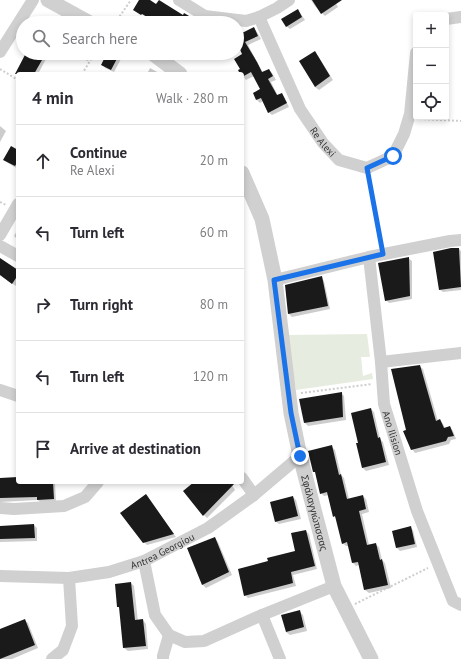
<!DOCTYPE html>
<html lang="en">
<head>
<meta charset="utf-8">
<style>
  body { margin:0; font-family:"PT Sans",sans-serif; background:#f7f7f7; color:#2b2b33 }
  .controls { position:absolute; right:12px; top:12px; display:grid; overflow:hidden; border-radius:4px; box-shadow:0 2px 6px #0003 }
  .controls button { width:36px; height:36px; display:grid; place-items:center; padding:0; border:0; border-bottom:1px solid #e1e1e2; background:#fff; color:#2b2b33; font:20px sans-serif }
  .stop { position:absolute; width:12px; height:12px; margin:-9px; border:3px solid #1a73e8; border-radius:50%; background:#fff }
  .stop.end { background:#1a73e8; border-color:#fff; box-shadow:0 1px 4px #0008 }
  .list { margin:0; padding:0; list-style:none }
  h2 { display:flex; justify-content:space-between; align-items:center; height:52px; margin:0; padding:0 16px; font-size:17px }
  h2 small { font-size:13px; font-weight:400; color:#7c7c81 }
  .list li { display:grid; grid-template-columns:26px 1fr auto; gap:12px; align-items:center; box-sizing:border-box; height:72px; padding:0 16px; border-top:1px solid #e1e1e2 }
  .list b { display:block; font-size:15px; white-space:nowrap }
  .list p { margin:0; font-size:13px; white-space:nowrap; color:#7c7c81 }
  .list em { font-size:13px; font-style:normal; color:#7c7c81 }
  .icon { flex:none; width:22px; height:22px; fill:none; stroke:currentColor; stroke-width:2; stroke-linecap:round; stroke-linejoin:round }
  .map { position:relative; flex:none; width:461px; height:659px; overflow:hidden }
  .search { position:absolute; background:#fff; box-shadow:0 2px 6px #0003; left:16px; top:16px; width:228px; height:44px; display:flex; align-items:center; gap:10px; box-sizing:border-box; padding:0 14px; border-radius:22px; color:#7c7c81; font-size:15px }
  .panel { position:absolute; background:#fff; box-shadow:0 2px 6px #0003; left:16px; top:72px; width:228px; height:412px; border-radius:4px }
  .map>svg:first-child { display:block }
  .green { fill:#e6ecdf }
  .shadow { fill:#0003 }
  .building { fill:#1a1a1a }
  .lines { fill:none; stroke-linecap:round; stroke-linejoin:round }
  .path { stroke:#cdcdcd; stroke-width:2; stroke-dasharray:2 2; stroke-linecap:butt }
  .minor { stroke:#d0d0d0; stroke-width:12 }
  .tertiary { stroke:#d0d0d0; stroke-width:15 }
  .route { stroke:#1a73e8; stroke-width:5 }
  .labels { text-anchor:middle; stroke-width:4; stroke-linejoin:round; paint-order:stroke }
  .street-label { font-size:10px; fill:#333; stroke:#fff }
</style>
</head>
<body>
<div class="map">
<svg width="461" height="659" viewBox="0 0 461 659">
  <rect width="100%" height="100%" fill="#fff"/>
  <path class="green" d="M367,334L370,357H361L363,376L372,373L373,379L296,390L287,335Z"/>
  <path class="shadow" d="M311,0H334L338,7L325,16L315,6Z
    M297,10L301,14L305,20L290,29L286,26Z
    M44,19L52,23H42Z
    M254,28L257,32L261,39L248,45L263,73L269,70L272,73L276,80L271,82L278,96L281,94L284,97L289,107L272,115L268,112L263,101L260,103L257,100L254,94L262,89L254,76L246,80L241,74L243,54L237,40V36Z
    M26,53H47L45,58L46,59L38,74L18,75L16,73Z
    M73,53H92L88,61L76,56Z
    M108,53H113L118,56L121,59L114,72L105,68L102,64Z
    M315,53L318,56L333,80L319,90L315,87L300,61Z
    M150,68L159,73L160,74H147Z
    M0,126L6,131L0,142Z
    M18,151V169L8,163L5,160Z
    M18,229V240L14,236Z
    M459,249L461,251V290L443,292L439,289Z
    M408,258L412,261V299L389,303L386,300Z
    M0,263L18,271V283L16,286L0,275Z
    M321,277L324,281L330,309L292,317L289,314L286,286Z
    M419,366L423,369L438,421L440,420L443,424L445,428L450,427L453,431L456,439L451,440L449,444L415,453L412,449Z
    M341,393L344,396L346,420L308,426L305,423Z
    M371,409L374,412L380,439L383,442L389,465L366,471L363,468L360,443Z
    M331,446L335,450L341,475L344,478L349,499L363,496L366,499L369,512L362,514L369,545L375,544L379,547L382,560L385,563L391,588L369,593L365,590L359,565L356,566L353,563L349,546H346L342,543L337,519L334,516L329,495L324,496L321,493Z
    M0,478H18V482H55L56,502L41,503L38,500L0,502Z
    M196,482H230L235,490L207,518L204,515Z
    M293,497L296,500L301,519L279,524L275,521Z
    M149,499L176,537L147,545L144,542Z
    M34,525L37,528V541L0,542V527Z
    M410,527L413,530L417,547L400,551L397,548L393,531Z
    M306,531L309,534L317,569L293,575L296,586L248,598L245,595L269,562L297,552Z
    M215,538L218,542L232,575L206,588L203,585L188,549Z
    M131,583L134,586L138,621L143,620L146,624L148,649L128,651L124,648L121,609L118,607Z
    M300,612L303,615L307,631L290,635L286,632Z
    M24,620L28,623L38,648L12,659H0V630Z"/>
  <path class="building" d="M139,0H150L156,4L159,0L183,15L184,13L201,23H157L142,14L141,15L133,10Z
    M312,0H342L321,14Z
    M298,9L302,17L286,27L281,19Z
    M254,27L258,36L245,42L257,62L262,72L269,69L273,76L268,79L277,95L282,93L287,103L268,113L261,98L256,100L253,93L260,89L251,72L242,77V74H240L238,70L240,69L234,59L242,54L238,45H237V28L240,34Z
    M315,51L330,76L315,87L299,61Z
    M26,53H46L34,74H15Z
    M107,53H120L111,70L101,65Z
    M11,146L18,150V161L15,166L3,160Z
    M451,248H459L461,287L439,290L433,252Z
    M409,257L410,296L385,301L378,263Z
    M0,258L18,270V275L12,284L0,275Z
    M322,276L328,306L288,314L285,285Z
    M420,365L436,421L440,419L444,428L450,426L454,436L448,437L446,441L411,450L403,431L406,430L391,369Z
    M342,392L343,417L304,423L299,399Z
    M371,408L378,438L380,437L386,462L362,468L356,443H358L351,413Z
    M332,445L339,475L341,474L347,499L363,495L366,509L359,511L367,545L376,543L380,560L382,559L388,585L364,590L358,562L352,563L347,542L342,544L335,516L333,517L327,492L320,494L315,472H313L308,451Z
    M18,477V482H53L54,499L37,500V497L0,498V478Z
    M194,482H236L203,516L183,491Z
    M146,494L174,534L143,543L120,513Z
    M293,496L298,516L275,522L270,502Z
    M34,524L35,538L0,539V526Z
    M411,526L415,544L396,548L392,531Z
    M306,530L315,566L291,572L293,583L244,596L238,569L268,561L267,558L295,551L291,533Z
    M215,537L229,572L202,585L187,548Z
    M131,582L135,620L143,619L146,646L123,648L119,607H117L115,584Z
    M300,610L304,627L286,632L281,615Z
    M25,619L35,645L0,659V629Z"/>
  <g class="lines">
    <path class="path" d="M115,23L131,0
      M0,69L18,80
      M82,74L95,53
      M420,119L461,121
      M368,177L381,245
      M0,202L6,205
      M301,393L372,384
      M355,604L428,568"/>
    <g class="minor">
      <path d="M179,0L205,16L246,21L259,17L277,8L289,0"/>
      <path id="s1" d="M259,17L300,109L323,143L339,160L367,168L393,156L404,134L410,114L416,53"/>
      <path d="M446,19L461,17"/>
      <path d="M0,52L33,0"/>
      <path d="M0,235L18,204"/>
      <path d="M0,246L18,256"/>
      <path id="s2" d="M369,257L381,362L384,404L417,511L453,601L461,605"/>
      <path d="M275,280L369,257L450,241L461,240"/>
      <path d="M381,362L461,353"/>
      <path d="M0,390L18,396"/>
      <path d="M242,478L254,495"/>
      <path d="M0,508L14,509L64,506L85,497L98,482"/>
      <path d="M144,561L155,615L169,635L185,642L204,641L262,615L334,586"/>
      <path id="s3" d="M0,576L69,578L109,572L144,561L208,528L254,495L300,456"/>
      <path d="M262,615L280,659"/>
      <path d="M52,659L63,650L72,626L69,578"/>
      <path d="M163,659V656L169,635"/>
    </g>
    <g class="tertiary">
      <path d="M48,0L90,23"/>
      <path d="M152,53L180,74"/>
      <path id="s4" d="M242,173L262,219L275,280L291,413L300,456L334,586L371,659"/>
    </g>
  </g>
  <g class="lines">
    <path class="route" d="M300,456L291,413L274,280L383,254L367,168L393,156"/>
  </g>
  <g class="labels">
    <g class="street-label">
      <text dy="4" stroke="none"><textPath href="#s1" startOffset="141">Re Alexi</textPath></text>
      <text dy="4" stroke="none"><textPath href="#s2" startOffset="178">Ano Ilision</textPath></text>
      <text dy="4" stroke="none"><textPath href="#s4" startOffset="349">Σφάλαγγιώτισσας</textPath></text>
      <text dy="4" stroke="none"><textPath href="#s3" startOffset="167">Antrea Georgiou</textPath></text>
    </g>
  </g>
</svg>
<div class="controls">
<button>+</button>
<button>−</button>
<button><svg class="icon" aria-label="locate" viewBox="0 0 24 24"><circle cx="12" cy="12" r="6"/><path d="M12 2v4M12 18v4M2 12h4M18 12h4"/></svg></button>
</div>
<div class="stop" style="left:393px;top:156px"></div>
<div class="stop end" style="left:300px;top:456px"></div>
<div class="search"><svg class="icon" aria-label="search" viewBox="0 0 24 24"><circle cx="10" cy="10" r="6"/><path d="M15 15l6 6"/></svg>Search here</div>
<section class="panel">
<h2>4 min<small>Walk · 280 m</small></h2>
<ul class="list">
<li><svg class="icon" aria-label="ahead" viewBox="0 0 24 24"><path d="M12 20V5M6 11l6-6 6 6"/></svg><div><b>Continue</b><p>Re Alexi</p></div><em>20 m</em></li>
<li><svg class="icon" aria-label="left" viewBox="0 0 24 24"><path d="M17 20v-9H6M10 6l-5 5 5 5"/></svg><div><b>Turn left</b></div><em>60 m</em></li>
<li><svg class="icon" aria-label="right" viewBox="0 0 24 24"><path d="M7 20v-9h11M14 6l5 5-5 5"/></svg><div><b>Turn right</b></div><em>80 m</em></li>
<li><svg class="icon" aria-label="left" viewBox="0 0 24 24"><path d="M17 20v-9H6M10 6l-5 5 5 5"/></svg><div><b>Turn left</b></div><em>120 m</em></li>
<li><svg class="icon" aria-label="arrive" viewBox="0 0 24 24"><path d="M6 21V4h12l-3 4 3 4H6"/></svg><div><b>Arrive at destination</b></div></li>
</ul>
</section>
</div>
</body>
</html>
